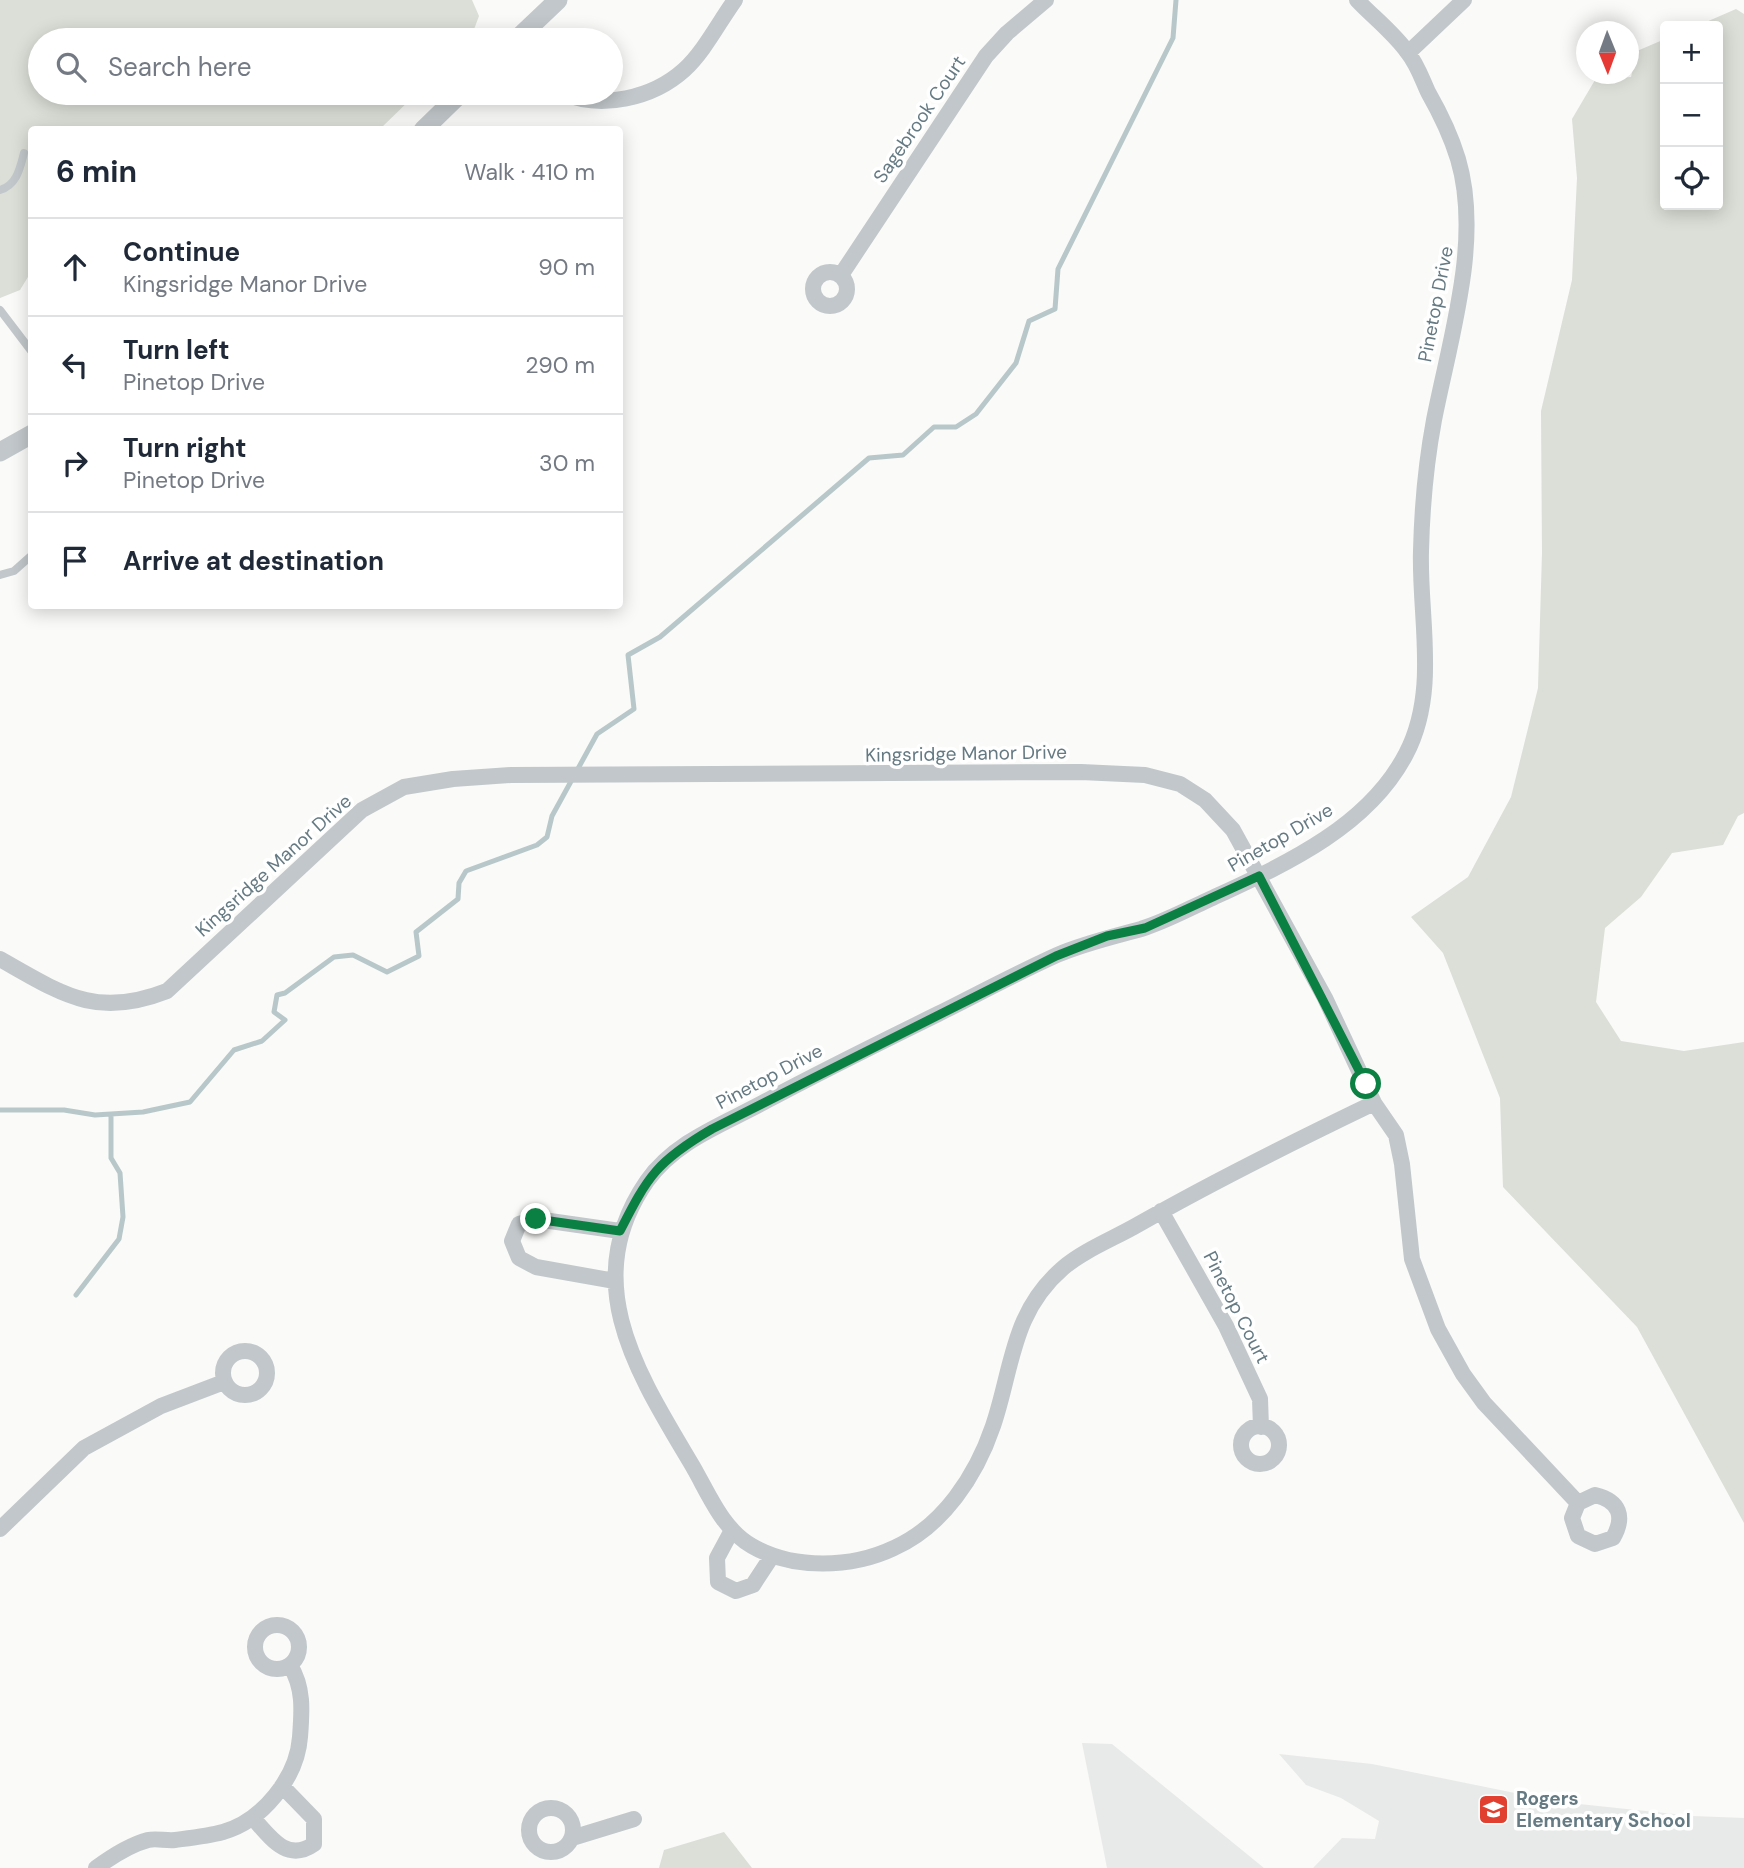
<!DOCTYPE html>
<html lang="en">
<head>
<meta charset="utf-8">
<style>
  body { margin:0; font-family:"DM Sans",sans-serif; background:#f2f2f3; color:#1f2937 }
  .controls { position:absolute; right:21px; top:21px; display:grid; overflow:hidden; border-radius:7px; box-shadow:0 4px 18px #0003 }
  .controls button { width:63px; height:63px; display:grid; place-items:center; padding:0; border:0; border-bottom:2px solid #e0e1e3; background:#fff; color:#1f2937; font:35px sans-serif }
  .compass { position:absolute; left:1576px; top:21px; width:63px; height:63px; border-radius:50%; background:#fff; box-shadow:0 4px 18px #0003; rotate:179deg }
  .stop { position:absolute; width:21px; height:21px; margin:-16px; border:5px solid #0b8043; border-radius:50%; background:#fff }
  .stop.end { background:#0b8043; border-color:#fff; box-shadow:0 2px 7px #0008 }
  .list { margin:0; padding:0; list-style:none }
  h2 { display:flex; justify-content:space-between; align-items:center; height:91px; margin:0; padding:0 28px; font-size:30px }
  h2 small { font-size:23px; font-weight:400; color:#747a83 }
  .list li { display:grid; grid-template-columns:46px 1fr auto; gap:21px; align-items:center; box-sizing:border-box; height:98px; padding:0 28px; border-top:2px solid #e0e1e3 }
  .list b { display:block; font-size:26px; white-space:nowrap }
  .list p { margin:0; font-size:23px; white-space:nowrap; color:#747a83 }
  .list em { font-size:23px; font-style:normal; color:#747a83 }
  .icon { flex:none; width:38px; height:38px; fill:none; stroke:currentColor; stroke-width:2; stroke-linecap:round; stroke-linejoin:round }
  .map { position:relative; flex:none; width:1744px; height:1868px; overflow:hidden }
  .search { position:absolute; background:#fff; box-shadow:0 4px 18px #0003; left:28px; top:28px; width:595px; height:77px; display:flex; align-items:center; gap:18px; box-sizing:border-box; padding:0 24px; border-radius:38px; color:#747a83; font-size:26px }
  .panel { position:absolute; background:#fff; box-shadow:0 4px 18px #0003; left:28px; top:126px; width:595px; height:483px; border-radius:7px }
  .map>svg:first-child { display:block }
  .built { fill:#e8eae9 }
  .green { fill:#dbdfd7 }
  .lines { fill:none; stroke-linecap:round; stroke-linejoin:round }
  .stream { stroke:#b8c7c9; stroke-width:5 }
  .service { stroke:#c1c7ca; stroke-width:8 }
  .minor { stroke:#c1c7ca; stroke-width:16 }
  .tertiary { stroke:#c1c7ca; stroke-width:19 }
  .route { stroke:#0b8043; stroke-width:9 }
  .labels { text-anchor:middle; stroke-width:7; stroke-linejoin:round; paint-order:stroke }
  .street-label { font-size:19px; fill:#657a83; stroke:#fff }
  .poi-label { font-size:19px; font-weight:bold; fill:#657a83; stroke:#fff; text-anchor:start }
</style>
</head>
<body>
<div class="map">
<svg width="1744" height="1868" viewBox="0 0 1744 1868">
  <rect width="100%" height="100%" fill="#fafaf8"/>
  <path class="built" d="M1082,1743L1112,1744L1264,1868H1107Z
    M1279,1754L1372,1764L1560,1802L1693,1816L1744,1818V1868H1313L1342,1838L1375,1839L1379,1821L1341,1798L1306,1785Z"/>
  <path class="green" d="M0,0H472L479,16L470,40H40V93H417L380,129L32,130L31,272L20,290L0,298Z
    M1736,9L1744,14V813L1738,816L1723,845L1672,853L1641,897L1605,928L1596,1002L1621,1041L1684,1051L1744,1042V1523L1637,1327L1503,1187L1500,1098L1443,953L1411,917L1468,877L1511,797L1538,688L1542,553L1541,411L1572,280L1577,178L1572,119L1595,80L1631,77L1637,51L1665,39V205H1718V26H1697Z
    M724,1832L752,1868H659L664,1850Z"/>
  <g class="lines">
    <path class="stream" d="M0,1110H64L95,1115L143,1112L190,1102L234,1050L262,1041L285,1020L274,1012L277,995L285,993L334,957L353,955L387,972L419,956L416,932L458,899L459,883L466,871L537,845L547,837L552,816L597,734L634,709L628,655L660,637L869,458L903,455L934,427H956L976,414L1016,363L1029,321L1055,309L1058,269L1173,38L1176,0
      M76,1295L119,1239L123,1217L120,1173L111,1158V1114"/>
    <path class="service" d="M0,190C17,185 20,168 24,153
      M0,310L32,352
      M0,575L14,571L32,555"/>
    <path class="minor" d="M1357,0C1373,17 1395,34 1408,53C1417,64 1422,79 1428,92C1440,113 1451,136 1458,159C1482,240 1450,338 1434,420C1426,463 1422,508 1421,551C1419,618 1439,691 1406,754C1367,829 1281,866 1208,900C1186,910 1164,922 1141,929C1112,937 1085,943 1057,955C1017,973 978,994 938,1014C881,1042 824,1070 768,1100C725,1124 676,1140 647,1181C577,1282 638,1374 692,1465C709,1494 722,1529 752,1546C793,1570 852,1568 894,1548C943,1526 976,1476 993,1426C1013,1367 1011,1313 1063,1268C1084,1250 1115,1238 1139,1224C1216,1180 1295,1141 1374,1103
      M1408,53L1464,0
      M563,93C601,110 653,98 684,70C704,52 719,22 735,0
      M813 289a17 17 0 1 1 34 0a17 17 0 1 1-34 0Z
      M841,275L986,56L1007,33L1046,0
      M0,959C62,994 96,1019 167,991L362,810L404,787L453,779L511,775L1081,772L1145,775L1180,784L1205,800L1233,830L1325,998L1374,1103L1396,1135L1402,1164L1412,1259L1438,1329L1463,1374L1484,1403L1578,1503L1595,1495C1620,1501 1625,1517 1613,1538L1595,1544L1578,1536L1572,1518L1578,1503
      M1161,1211L1226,1326L1260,1399L1261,1427
      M615,1281L536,1267L519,1258L512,1241L519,1224L536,1219L620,1231
      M223 1373a22 22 0 1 1 44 0a22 22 0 1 1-44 0Z
      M1241 1445a19 19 0 1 1 38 0a19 19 0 1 1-38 0Z
      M0,1529L84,1448L161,1406L224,1382
      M731,1532L717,1558L718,1582L736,1591L753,1585L772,1556
      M255 1647a22 22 0 1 1 44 0a22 22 0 1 1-44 0Z
      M529 1830a22 22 0 1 1 44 0a22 22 0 1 1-44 0Z
      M253,1818C270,1837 287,1863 314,1844V1819L282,1786
      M572,1838L634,1819
      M96,1868C111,1857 129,1845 148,1840C156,1838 166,1841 175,1840C190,1838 208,1836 223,1832C262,1821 297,1778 300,1737C302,1711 304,1688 290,1665"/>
    <path class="tertiary" d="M516,40L558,0
      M423,130L461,93
      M0,452L32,434"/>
  </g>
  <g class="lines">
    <path class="route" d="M536,1219L620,1231C648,1176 657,1161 712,1129L1056,956L1107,936L1145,928L1259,876L1366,1084"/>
  </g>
  <defs>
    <symbol id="school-square" viewBox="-11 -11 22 22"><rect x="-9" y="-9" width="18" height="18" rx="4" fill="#e14030" stroke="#fff"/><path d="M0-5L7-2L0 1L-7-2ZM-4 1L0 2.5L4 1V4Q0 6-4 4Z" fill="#fff"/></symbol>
  </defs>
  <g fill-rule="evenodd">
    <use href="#school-square" x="1476" y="1792" width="35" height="35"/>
  </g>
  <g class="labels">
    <g class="street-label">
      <text transform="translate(919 119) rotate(-56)" y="7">Sagebrook Court</text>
      <text transform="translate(1435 304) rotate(-79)" y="7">Pinetop Drive</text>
      <text transform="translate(966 753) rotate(-1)" y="7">Kingsridge Manor Drive</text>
      <text transform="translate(1280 837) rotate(-30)" y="7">Pinetop Drive</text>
      <text transform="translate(273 865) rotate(-42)" y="7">Kingsridge Manor Drive</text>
      <text transform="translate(769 1076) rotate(-28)" y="7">Pinetop Drive</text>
      <text transform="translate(1237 1307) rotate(63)" y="7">Pinetop Court</text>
    </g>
    <g class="poi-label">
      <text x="1516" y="1805">Rogers<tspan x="1516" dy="22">Elementary School</tspan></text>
    </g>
  </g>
</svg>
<div class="controls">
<button>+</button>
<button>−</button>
<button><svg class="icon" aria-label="locate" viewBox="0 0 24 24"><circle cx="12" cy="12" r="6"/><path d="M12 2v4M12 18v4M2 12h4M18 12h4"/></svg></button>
</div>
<svg class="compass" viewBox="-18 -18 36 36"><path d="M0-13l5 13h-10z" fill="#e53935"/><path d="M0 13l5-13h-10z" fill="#747a83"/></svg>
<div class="stop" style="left:1366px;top:1084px"></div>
<div class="stop end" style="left:536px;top:1219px"></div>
<div class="search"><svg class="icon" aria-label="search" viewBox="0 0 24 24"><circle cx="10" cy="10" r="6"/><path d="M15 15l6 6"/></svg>Search here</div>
<section class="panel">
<h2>6 min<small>Walk · 410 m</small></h2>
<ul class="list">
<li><svg class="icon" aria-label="ahead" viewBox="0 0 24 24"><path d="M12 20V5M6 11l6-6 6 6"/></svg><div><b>Continue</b><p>Kingsridge Manor Drive</p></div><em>90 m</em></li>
<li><svg class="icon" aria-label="left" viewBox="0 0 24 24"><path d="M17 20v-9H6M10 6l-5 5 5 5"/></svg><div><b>Turn left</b><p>Pinetop Drive</p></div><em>290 m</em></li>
<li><svg class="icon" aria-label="right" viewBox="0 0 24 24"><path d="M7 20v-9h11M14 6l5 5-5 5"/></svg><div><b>Turn right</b><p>Pinetop Drive</p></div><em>30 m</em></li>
<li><svg class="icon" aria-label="arrive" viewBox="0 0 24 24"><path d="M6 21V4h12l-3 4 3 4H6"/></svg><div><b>Arrive at destination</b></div></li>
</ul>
</section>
</div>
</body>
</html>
